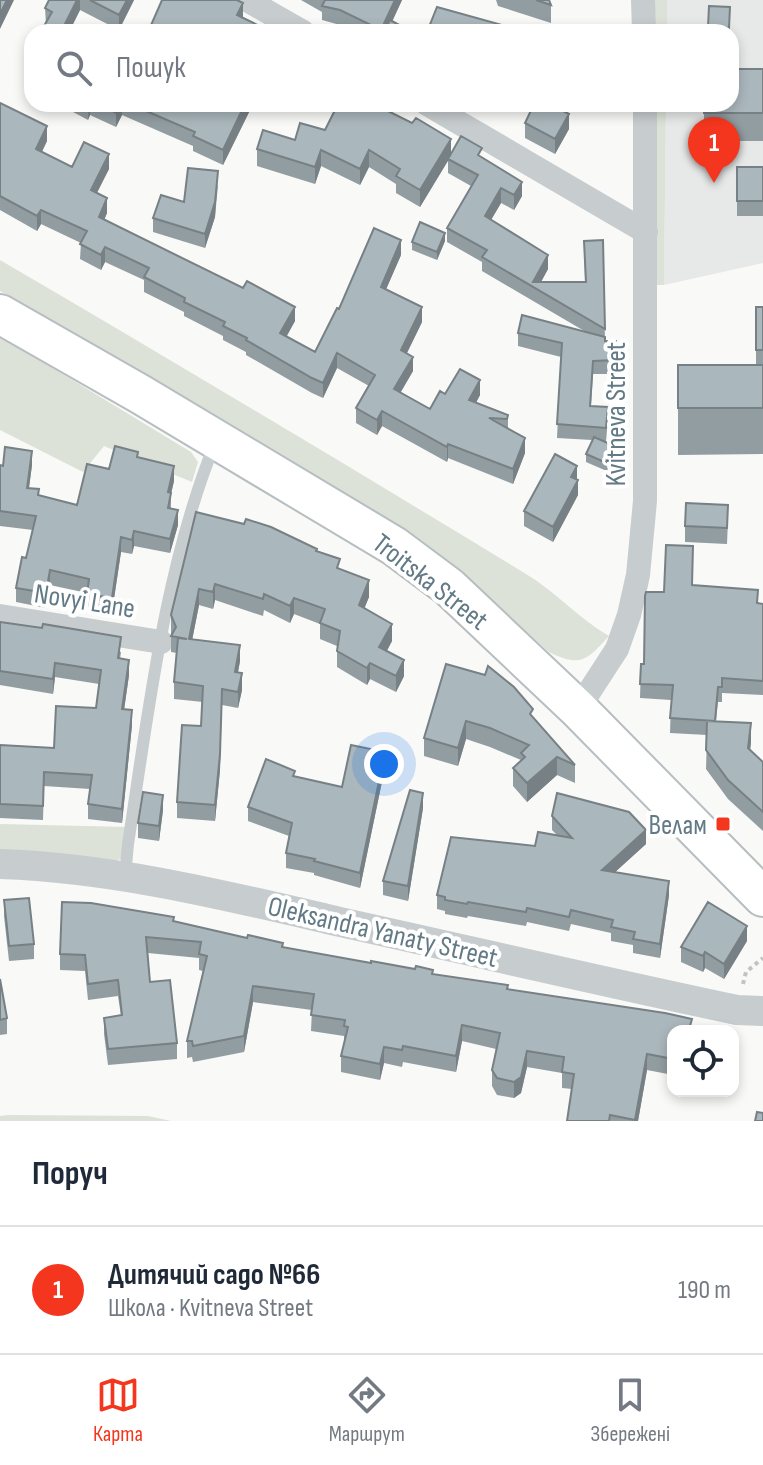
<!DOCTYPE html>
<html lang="uk">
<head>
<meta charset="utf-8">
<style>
  body { margin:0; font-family:"Sofia Sans Condensed",sans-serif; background:#f2f2f3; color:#1f2937 }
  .controls { position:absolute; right:24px; bottom:24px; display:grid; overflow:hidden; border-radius:16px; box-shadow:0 4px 12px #0003 }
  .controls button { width:72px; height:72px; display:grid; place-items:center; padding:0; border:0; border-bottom:2px solid #e0e1e3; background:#fff; color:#1f2937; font:40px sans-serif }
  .you { position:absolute; left:384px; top:764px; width:28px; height:28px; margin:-20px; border:6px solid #fff; border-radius:50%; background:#1a73e8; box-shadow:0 0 0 12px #1a73e833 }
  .badge { display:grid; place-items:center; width:52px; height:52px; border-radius:50%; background:#f3361d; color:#fff; font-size:26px; font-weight:700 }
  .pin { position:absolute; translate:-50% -66px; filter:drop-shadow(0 2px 4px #0008) }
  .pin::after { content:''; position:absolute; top:42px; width:28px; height:24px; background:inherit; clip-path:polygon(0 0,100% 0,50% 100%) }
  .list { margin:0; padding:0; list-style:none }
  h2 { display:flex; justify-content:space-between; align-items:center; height:104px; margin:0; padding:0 32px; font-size:34px }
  h2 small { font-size:26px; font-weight:400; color:#747a83 }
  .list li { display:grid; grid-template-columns:52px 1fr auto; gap:24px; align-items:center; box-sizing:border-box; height:128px; padding:0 32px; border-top:2px solid #e0e1e3 }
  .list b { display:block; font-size:30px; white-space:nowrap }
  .list p { margin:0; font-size:26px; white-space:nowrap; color:#747a83 }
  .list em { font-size:26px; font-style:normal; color:#747a83 }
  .icon { flex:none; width:44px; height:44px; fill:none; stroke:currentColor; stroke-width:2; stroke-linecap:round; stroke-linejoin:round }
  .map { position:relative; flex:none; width:763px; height:1121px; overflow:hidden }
  .search { position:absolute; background:#fff; box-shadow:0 4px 12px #0003; left:24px; right:24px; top:24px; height:88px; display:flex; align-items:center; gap:20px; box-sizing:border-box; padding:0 28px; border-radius:24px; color:#747a83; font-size:30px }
  .sheet { height:232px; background:#fff }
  nav { display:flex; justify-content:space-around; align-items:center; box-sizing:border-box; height:112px; border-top:2px solid #e0e1e3; background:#fff; font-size:22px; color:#747a83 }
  nav a { display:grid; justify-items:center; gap:4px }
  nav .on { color:#f3361d }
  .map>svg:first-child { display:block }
  .built { fill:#e7e9e8 }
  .green { fill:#dce2d7 }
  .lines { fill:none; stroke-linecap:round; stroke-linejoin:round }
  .primary-casing { stroke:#b7bec1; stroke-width:42 }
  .path { stroke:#c0c4c5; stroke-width:4; stroke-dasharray:4 4; stroke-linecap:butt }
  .service { stroke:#c7cccf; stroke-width:12 }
  .minor { stroke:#c7cccf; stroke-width:24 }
  .tertiary { stroke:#c7cccf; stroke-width:30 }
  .primary { stroke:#fff; stroke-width:38 }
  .wall { fill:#929da2 }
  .shaded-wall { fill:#778084 }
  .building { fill:#aab7bc; stroke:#778084; stroke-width:2 }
  .poi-dot { fill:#f3361d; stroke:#fff; stroke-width:3 }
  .labels { text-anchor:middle; stroke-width:8; stroke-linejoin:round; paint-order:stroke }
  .street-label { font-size:28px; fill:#627a85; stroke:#fff }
  .poi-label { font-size:28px; fill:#627a85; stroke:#fff; text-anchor:end }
</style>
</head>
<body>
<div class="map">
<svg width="763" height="1121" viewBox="0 0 763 1121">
  <rect width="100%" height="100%" fill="#f9f9f7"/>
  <path class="built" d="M667,0H763V263L664,285L666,104H731V32H667Z"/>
  <path class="green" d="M651,0H667V32H651Z
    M653,104H666L664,285H655Z
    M0,260C176,363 352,468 526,574C556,592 578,618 609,636C587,660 581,668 549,652L471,583L402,533L228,423L0,291Z
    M0,336L191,452L198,462L192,482L104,446L83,472L0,430Z
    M0,824L128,827L121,859L115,861L0,853Z
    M8,1115L148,1116L171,1121H0V1116Z"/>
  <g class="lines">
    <defs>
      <path id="primary" d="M0,314L140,394L394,546L449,587L578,709L763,897"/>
    </defs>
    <use href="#primary" class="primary-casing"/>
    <path class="path" d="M743,984L746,972L763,958"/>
    <path class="service" d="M125,877L128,844C149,709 164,570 215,443"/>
    <path class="minor" d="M247,0L303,32
      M643,0L644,32
      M427,104L646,232
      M0,616L161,642
      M578,709L617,649L629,615L638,575L645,501V104"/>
    <path class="tertiary" d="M0,864C116,868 228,896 340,922C472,951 604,982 737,1010L763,1011"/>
    <use href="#primary" class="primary"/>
  </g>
  <path class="wall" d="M49,0H134L119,30L80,10L69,32H44L46,24L45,8Z
    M301,0H402L392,22L412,32H356L340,25L322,20V12Z
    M496,0H549L551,5V23L498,6Z
    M709,6L730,7V32H708Z
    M763,69V141H704V104Z
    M0,103L47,141L42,152L72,167L109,169L96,193L107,213L104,220L295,321L287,336L315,352L339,309L401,255L386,289L422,322L407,353L413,371L401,392L430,409L445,394L480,395L476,403L508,415V428L525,453L513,484L448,458L447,462L382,426L377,435L356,423V408L369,386L337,368L323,398L312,393L246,355V352L223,340V336L184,316V312L144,292V280L105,262L101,270L80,259L81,243L41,224L37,231L0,210Z
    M73,104H253L223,165L193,151V146L122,115L116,127L90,115L88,120L73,112Z
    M524,104H550L569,129L555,154L525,138V123L534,105H524Z
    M325,130L451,155L482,158L522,196L514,210L501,203L491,220L548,269L541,282H585L584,241L603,240L605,341H616L617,374H593L591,406L608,420L606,441H604L617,454L609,472L586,462V454L592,440L557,438L561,357L518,346V333L586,332L482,271V262L447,242V228L471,186L448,173V160L420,207L396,193V184L369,167L360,185L321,166L315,184L257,166V149L295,140Z
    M737,167H763V216H737Z
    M218,185L215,217L205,248L153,232V218Z
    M445,241L437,260L412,250V242Z
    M756,307H763V454L678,455V365H756Z
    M138,457L174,481L171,493V508L178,525L170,553L134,546L132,554L121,552L112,612L87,608V593L50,585L46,608L16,602V588L26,558L33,530L0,526V465H32L29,488L39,496L77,505L109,469Z
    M577,480L578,495L553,542L524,526V511Z
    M196,512L317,551L340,569L369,597L364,608L392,641L387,651L404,676L396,692L370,679L367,685L337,667V646L320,639V624L294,614L290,623L264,610L263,616L215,600L213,609L199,605L192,640L240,661L238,672L242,690L238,708L222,705L220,770L215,821L177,818V802L201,726L203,702L174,699V682L177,653L171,652V615Z
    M728,520L727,544L685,542V526Z
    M692,585L763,604V695L722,693V702H718L716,721L751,742L750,750L763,762V831L728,799L706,769L707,735L670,733L671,700L640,698L641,664H644L664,592Z
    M0,622L121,652L120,659L129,675L124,710L132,725L122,823L88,819V804L90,789L44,786L43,820L0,818V745L54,748L96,708L99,684L55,677L53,694L0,685Z
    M446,664L533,717L575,765V783L557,775L527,802L513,786V768L521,760L490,747L466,739L458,766L424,756V738Z
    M385,767L360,888L314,875V873L286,868V853L289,836L248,821V807L295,777L342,787Z
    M423,808L408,901L383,895V881Z
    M163,810L159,841L138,838V823Z
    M552,816L646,844L615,872L669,895L660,958L633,953V945L611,941V933L571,924L569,931L527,922L526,926L468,916L467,918L445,914V911L437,909V895L557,835L552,830Z
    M4,900L34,944V959L9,961L4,916Z
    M174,921L283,947L433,974L508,989L673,1031V1075L647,1070L638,1121H567L572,1089L562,1088V1073L527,1067L521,1093L514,1098L497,1095L492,1086V1070L496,1049L462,1041L456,1072L403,1062L402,1067L384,1063L380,1080L341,1072V1056L344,1042V1036L311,1031L312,1010L253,1002L244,1052L193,1062L192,1057L187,1058V1041L203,971L199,970V958L148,953L150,982L177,1043V1059L108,1065L104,1034V1018L121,1016L118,996L88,1000L85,971L60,970V954Z
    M747,941L724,979L705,968L703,972L681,962V947Z
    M0,979L7,1018V1034L0,1035Z
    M702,1091H720L719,1096L702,1093Z"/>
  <path class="shaded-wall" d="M7,0H14L0,29V14Z
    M77,0H80V10L69,32H61Z
    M127,0H134L119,30V15Z
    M395,0H402L387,32H381Z
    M243,3V18L237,15Z
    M89,104H90V115L88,120Z
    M120,104H122V115L116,127V113Z
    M245,104H253L223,165V150Z
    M569,114V129L555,154V139Z
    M47,126V141L36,163V149Z
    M451,139V156L420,207V190Z
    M321,150V166L315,184V167Z
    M369,150V167L360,185V169Z
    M109,154V169L91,205V190Z
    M218,171L215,217L205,248V234Z
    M522,182V196L514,210V195Z
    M501,188V203L485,230V216Z
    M107,198V213L99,232V217Z
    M41,210V224L37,231V216Z
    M445,233V241L437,260V252Z
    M401,240V255L381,301V287Z
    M105,247V262L101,270V255Z
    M548,255V269L537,289L533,282Z
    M295,307V321L280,347V333Z
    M422,307V322L401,365V350Z
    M337,353V368L323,398V383Z
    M413,357V371L394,403V389Z
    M480,380V395L469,415V400Z
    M382,411V426L377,435V420Z
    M525,438V453L513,484V469Z
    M448,444V458L447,462V447Z
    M617,447V454L609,472V464Z
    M32,451V465L27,502V488Z
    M174,466V481L168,507V492Z
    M577,466V481L571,477Z
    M578,480V495L553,542V527Z
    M178,510V525L170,553V539Z
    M134,531V546L132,554V540Z
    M121,537V552L112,612V598Z
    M50,570V585L46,608V593Z
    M369,580V597L359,622V605Z
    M215,584V600L213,609V592Z
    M199,589V605L189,656V639Z
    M294,598V614L290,623V606Z
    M392,624V641L379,664V647Z
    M240,645V661L235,688V672Z
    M129,660V675L122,724V709Z
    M404,660V676L396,692V676Z
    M55,663V677L53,694V679Z
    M370,663V679L367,685V668Z
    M242,673V690L238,708V692Z
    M222,689L220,770L215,821V805Z
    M132,710V725L122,823V809Z
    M466,721V739L458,766V748Z
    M751,723V742L748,766V748Z
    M385,752V767L360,888V873Z
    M557,757V775L527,802V783Z
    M423,793V808L408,901V886Z
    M163,795V810L159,841V826Z
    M646,830V844L602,884V870Z
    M669,881V895L660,958V944Z
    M747,926V941L724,979V964Z
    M705,952V968L703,972V956Z
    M253,986V1002L244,1052V1036Z
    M462,1025V1041L456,1072V1056Z
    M384,1047V1063L380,1080V1064Z
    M527,1051V1067L521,1093L514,1098V1082Z
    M647,1054V1070L638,1121H635Z"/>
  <path class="building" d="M0,0H7L0,14Z
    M49,0H77L61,32H56L44,26L52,12L45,8Z
    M90,0H127L119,15Z
    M162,0H237L243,3L237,15L272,32H148Z
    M325,0H395L381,30L340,10L322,6Z
    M536,0H549L551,5Z
    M709,6L730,7L729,28L708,27Z
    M437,7L527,32H427Z
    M390,20L412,32H384Z
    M280,27L292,32H278Z
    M731,69H763V113H704V104H731Z
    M0,103L47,126L36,149L72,167L84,142L109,154L91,190L107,198L99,217L243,288L247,281L295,307L280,333L315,352L337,308L339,309L374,228L401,240L381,287L422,307L401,350L413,357L394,389L430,409L440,391L445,394L460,369L480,380L469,400L508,415L507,419L489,418L525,438L513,469L448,444L447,447L382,411L377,420L356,408L375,375L337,353L323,383L312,378L246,340L247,338L223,326L225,322L184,302L185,298L144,277L149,268L105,247L101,255L80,244L87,231L41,210L37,216L0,196Z
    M98,104H120L116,113Z
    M130,104H245L223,150L193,136L195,132Z
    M338,104H374L412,123L416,118L451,139L420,190L396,176L400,169L369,150L360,169L321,150L315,167L257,149L263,130L295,140L300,123L325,130Z
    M534,104H550L569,114L555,139L525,123Z
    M461,136L482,148L478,155L522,182L514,195L501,188L485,216L548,255L533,282H586L584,241L603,240L605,329L482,257L487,250L447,228L478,175L448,159Z
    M737,167H763V201H737Z
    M188,168L218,171L215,202L205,234L153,218L161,195L184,202Z
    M420,222L445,233L437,252L412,242Z
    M756,307H763V350H756Z
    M522,315L605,337V341H616L617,360L593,361L590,406L608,407L606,428L557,424L562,343L518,333Z
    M678,365H763V408H678Z
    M594,437L617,447L609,464L586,454Z
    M115,446L138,452L137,457L174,466L168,492L171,493L168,508L178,510L170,539L134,531L132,540L121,537L112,598L87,594L89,579L50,570L46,593L16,588L22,557L26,558L36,516L0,511V465L3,466L5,447L32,451L27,488L39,489L38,495L77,505L87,464L109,469Z
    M555,454L577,466L571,477L578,480L553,527L524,511Z
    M686,503L728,505L727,528L685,526Z
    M196,512L244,524L246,519L271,527L317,549L316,551L340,559L337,568L369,580L359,605L392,624L379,647L404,660L396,676L370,663L367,668L337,651L340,631L320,623L325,609L294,598L290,606L264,594L263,599L215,584L213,592L199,589L189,639L240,645L235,672L242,673L238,692L222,689L220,754L215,805L177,802L182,725L201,726L203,686L174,682L178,638L187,639L171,636L176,627L171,615Z
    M666,545L693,546L692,585L758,590L757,603L763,604V681L722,678V687H718L715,721L670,718L673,685L640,684L641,664H644L645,596L646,592H664Z
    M0,622L42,628L43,624L121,637L118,658L129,660L122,709L132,710L122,809L88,804L92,775L44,772L43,806L0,804V745L54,748L56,706L96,708L101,670L55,663L53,679L0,671Z
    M446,664L485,675L488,666L514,687L533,709L530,714L575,765L557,757L527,783L513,768L525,757L521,753L529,745L490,728L466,721L458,748L424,738Z
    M707,721L751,723L748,748L763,762V812L728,780L706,750Z
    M351,745L385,752L360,873L314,861L315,859L286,853L292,823L248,807L266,759L295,771L293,776L342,787Z
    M410,790L423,793L408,886L383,881Z
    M143,792L163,795L159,826L138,823Z
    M557,793L629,812L646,830L602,870L669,881L660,944L633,939L635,932L611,927L613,920L571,910L569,917L527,908L526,912L468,902L467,904L445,900V897L437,895L451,837L535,846L538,832L572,838L552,816Z
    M29,898L34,944L9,946L4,900Z
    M62,902L91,903L174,917L173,921L247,938L248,935L283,943L282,947L371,963V961L415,969L416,966L433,970L432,974L508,985L507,989L665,1013L692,1019L690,1026L719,1031H673V1059L647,1054L635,1120L610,1115L609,1121H567L574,1074L562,1072L564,1057L527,1051L521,1077L514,1082L497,1078L492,1070L500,1033L462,1025L456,1056L403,1046L402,1050L384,1047L380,1064L341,1056L348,1027L344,1026L345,1020L311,1015L314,994L253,986L244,1036L193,1046L192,1041H187L207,956L199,954L201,942L146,937L150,982L170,980L177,1043L108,1049L104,1018L122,1015L118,980L88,984L85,955L60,954Z
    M708,902L747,926L724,964L705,952L703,956L681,947Z
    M0,979L7,1018L0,1020Z
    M757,1112L763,1113V1121H755Z"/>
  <rect class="poi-dot" x="715" y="816" width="16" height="16" rx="4"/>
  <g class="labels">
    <g class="street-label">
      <text transform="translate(615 414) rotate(-90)" y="10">Kvitneva Street</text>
      <text transform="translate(431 581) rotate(38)" y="10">Troitska Street</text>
      <text transform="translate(85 600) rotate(9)" y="10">Novyi Lane</text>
      <text transform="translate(383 931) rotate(13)" y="10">Oleksandra Yanaty Street</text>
    </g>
    <g class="poi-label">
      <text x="707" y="834">Велам</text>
    </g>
  </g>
</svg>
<div class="controls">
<button><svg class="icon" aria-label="locate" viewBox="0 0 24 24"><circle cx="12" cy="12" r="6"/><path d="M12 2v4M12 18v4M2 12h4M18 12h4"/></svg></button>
</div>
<div class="you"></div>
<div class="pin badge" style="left:714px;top:183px">1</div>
<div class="search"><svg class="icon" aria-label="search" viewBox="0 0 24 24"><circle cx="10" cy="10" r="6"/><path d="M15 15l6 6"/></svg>Пошук</div>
</div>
<section class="sheet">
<h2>Поруч<small></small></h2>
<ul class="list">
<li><span class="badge">1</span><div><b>Дитячий садо №66</b><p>Школа · Kvitneva Street</p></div><em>190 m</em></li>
</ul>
</section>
<nav>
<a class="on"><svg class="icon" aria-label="map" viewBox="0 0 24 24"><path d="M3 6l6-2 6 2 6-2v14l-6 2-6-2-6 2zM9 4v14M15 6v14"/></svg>Карта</a>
<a><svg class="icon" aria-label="directions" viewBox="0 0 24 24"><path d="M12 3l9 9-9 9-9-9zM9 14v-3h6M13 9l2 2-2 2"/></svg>Маршрут</a>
<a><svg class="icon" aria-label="saved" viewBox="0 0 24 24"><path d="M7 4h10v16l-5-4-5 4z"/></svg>Збережені</a>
</nav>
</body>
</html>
